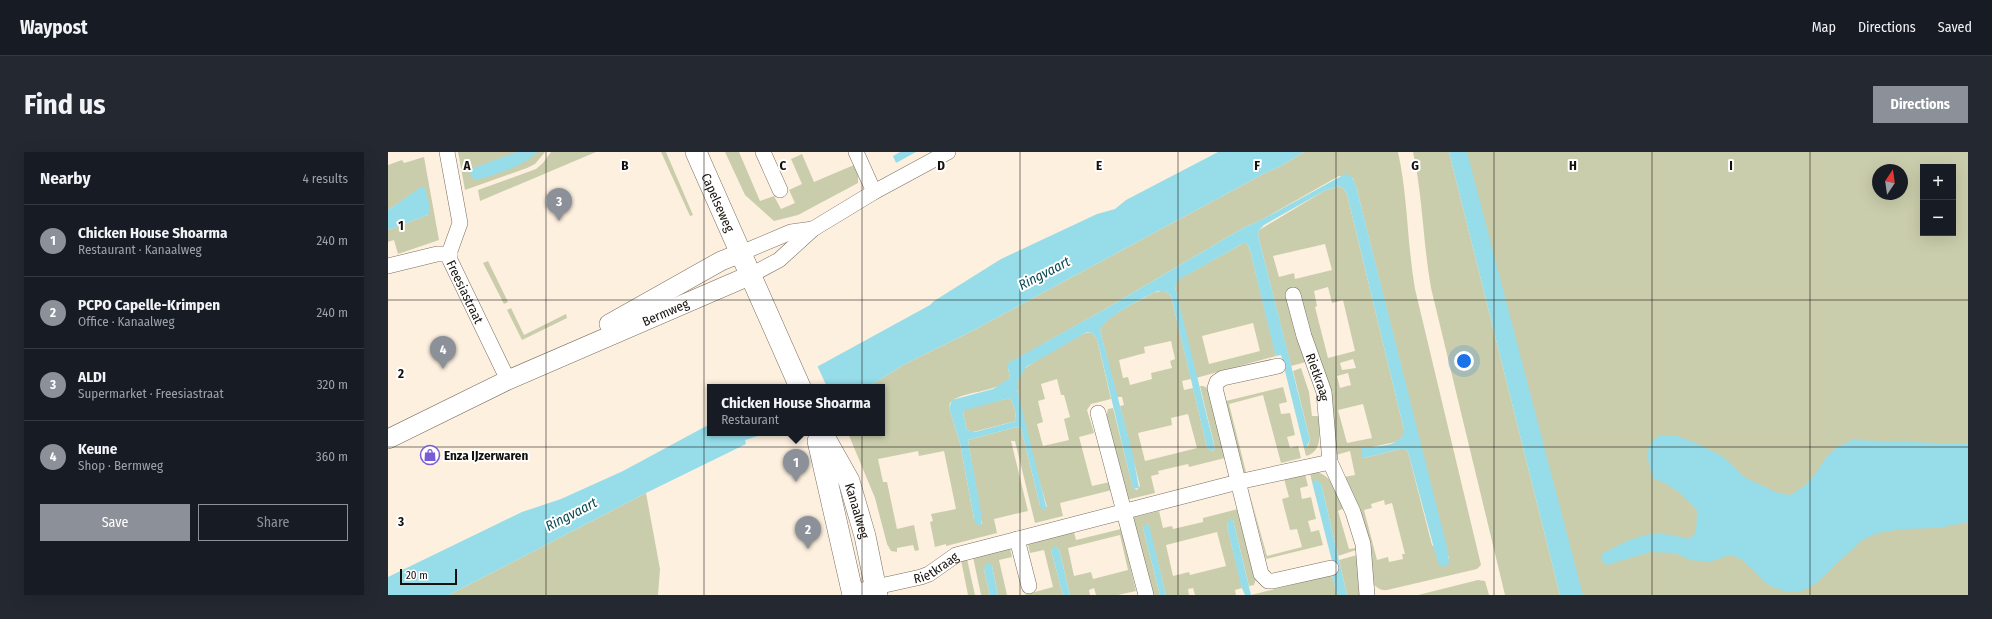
<!DOCTYPE html>
<html lang="en">
<head>
<meta charset="utf-8">
<style>
  body { margin:0; font-family:"Fira Sans Condensed",sans-serif; background:#242831; color:#f1f3f6 }
  .controls { position:absolute; right:12px; top:12px; display:grid; overflow:hidden; border-radius:0px; box-shadow:0 4px 16px #0002 }
  .controls button { width:36px; height:36px; display:grid; place-items:center; padding:0; border:0; border-bottom:1px solid #363941; background:#171b24; color:#f1f3f6; font:20px sans-serif }
  .compass { position:absolute; left:1484px; top:12px; width:36px; height:36px; border-radius:50%; background:#171b24; box-shadow:0 4px 16px #0002; rotate:13deg }
  .scale { position:absolute; left:12px; bottom:10px; width:57px; box-sizing:border-box; padding-left:4px; border:2px solid #14100b; border-top:0; font-size:11px; line-height:14px; white-space:nowrap; color:#14100b; -webkit-text-stroke:3px #fff; paint-order:stroke }
  .you { position:absolute; left:1076px; top:209px; width:14px; height:14px; margin:-10px; border:3px solid #fff; border-radius:50%; background:#1a73e8; box-shadow:0 0 0 6px #1a73e833 }
  .badge { display:grid; place-items:center; width:26px; height:26px; border-radius:50%; background:#8c9099; color:#fff; font-size:13px; font-weight:700 }
  .pin { position:absolute; translate:-50% -33px; filter:drop-shadow(0 1px 2px #0008) }
  .pin::after { content:''; position:absolute; top:21px; width:14px; height:12px; background:inherit; clip-path:polygon(0 0,100% 0,50% 100%) }
  .popup { position:absolute; left:319px; top:232px; width:178px; height:52px; box-sizing:border-box; display:grid; place-content:center; border-radius:0px; background:#171b24; filter:drop-shadow(0 1px 3px #0005); font-size:13px; white-space:nowrap; color:#9ea1a6 }
  .popup b { font-size:15px; color:#f1f3f6 }
  .popup::after { content:''; position:absolute; left:50%; top:100%; margin-left:-8px; border:8px solid transparent; border-top-color:#171b24 }
  .list { margin:0; padding:0; list-style:none }
  h2 { display:flex; justify-content:space-between; align-items:center; height:52px; margin:0; padding:0 16px; font-size:17px }
  h2 small { font-size:13px; font-weight:400; color:#9ea1a6 }
  .list li { display:grid; grid-template-columns:26px 1fr auto; gap:12px; align-items:center; box-sizing:border-box; height:72px; padding:0 16px; border-top:1px solid #363941 }
  .list b { display:block; font-size:15px; white-space:nowrap }
  .list p { margin:0; font-size:13px; white-space:nowrap; color:#9ea1a6 }
  .list em { font-size:13px; font-style:normal; color:#9ea1a6 }
  .actions { display:flex; gap:8px; padding:12px 16px }
  .actions a { flex:1; padding:9px 0; border:1px solid #8c9099; border-radius:0px; text-align:center; font-size:14px; color:#8c9099 }
  .actions .main { background:#8c9099; color:#fff }
  .map { position:relative; flex:none; width:1580px; height:443px; overflow:hidden; border-radius:0px }
  header { display:flex; align-items:center; gap:24px; box-sizing:border-box; height:56px; padding:0 20px; background:#171b24; border-bottom:1px solid #363941 }
  header strong { font-size:19px }
  nav { display:flex; gap:22px; margin-inline-start:auto; font-size:14px }
  .intro { display:flex; align-items:center; justify-content:space-between; box-sizing:border-box; height:96px; padding:0 24px }
  h1 { margin:0; font-size:28px }
  .button { padding:10px 18px; border-radius:0px; background:#8c9099; color:#fff; font-size:14px; font-weight:700 }
  main { display:flex; gap:24px; padding:0 24px }
  aside { flex:1; background:#171b24; border-radius:0px; box-shadow:0 4px 16px #0002 }
  .map>svg:first-child { display:block }
  .green { fill:#cacdab; fill-rule:evenodd }
  .water { fill:#96dde9; fill-rule:evenodd }
  .pier { fill:#fdf0df }
  .lines { fill:none; stroke-linecap:round; stroke-linejoin:round }
  .minor-casing { stroke:#7a6f60; stroke-width:16 }
  .tertiary-casing { stroke:#7a6f60; stroke-width:20 }
  .secondary-casing { stroke:#7a6f60; stroke-width:22 }
  .minor { stroke:#fff; stroke-width:15 }
  .tertiary { stroke:#fff; stroke-width:19 }
  .secondary { stroke:#fff; stroke-width:21 }
  .grid { fill:none; stroke:#14100b; stroke-width:1; stroke-opacity:0.55 }
  .labels { text-anchor:middle; stroke-width:4; stroke-linejoin:round; paint-order:stroke }
  .street-label { font-size:13px; fill:#14100b; stroke:#fff }
  .poi-label { font-size:13px; font-weight:bold; fill:#14100b; stroke:#fff; text-anchor:start }
  .water-label { font-size:14px; font-style:italic; fill:#0d4c56; stroke:#fff }
  .grid-label { font-size:13px; text-anchor:middle; font-weight:bold; fill:#14100b; stroke:#fff; stroke-width:4; stroke-linejoin:round; paint-order:stroke }
</style>
</head>
<body>
<header>
<strong>Waypost</strong>
<nav><a>Map</a><a>Directions</a><a>Saved</a></nav>
</header>
<div class="intro"><h1>Find us</h1><a class="button">Directions</a></div>
<main>
<aside>
<h2>Nearby<small>4 results</small></h2>
<ul class="list">
<li><span class="badge">1</span><div><b>Chicken House Shoarma</b><p>Restaurant · Kanaalweg</p></div><em>240 m</em></li>
<li><span class="badge">2</span><div><b>PCPO Capelle-Krimpen</b><p>Office · Kanaalweg</p></div><em>240 m</em></li>
<li><span class="badge">3</span><div><b>ALDI</b><p>Supermarket · Freesiastraat</p></div><em>320 m</em></li>
<li><span class="badge">4</span><div><b>Keune</b><p>Shop · Bermweg</p></div><em>360 m</em></li>
</ul>
<div class="actions"><a class="main">Save</a><a>Share</a></div>
</aside>
<div class="map">
<svg width="1580" height="443" viewBox="0 0 1580 443">
  <rect width="100%" height="100%" fill="#fdf0df"/>
  <path class="green" d="M70,0H157L147,12L139,16L77,38Z
    M163,0H208L92,49L90,38L148,17L155,11Z
    M273,0H278L305,63L302,64Z
    M337,0H351L372,49L386,44L393,57L407,51L401,38L414,32L403,7L414,2L426,30L466,13L470,22V31L410,63L386,69L357,43Z
    M916,0H1010C1020,45 1019,91 1027,137L1093,413L1089,417L999,438C992,439 988,435 984,430L967,347L956,325L967,323L962,299L948,303L941,236L936,218L922,184L911,138L898,141L908,182L918,210L903,214L870,83L871,78L936,39L951,34L955,36L959,42L1016,278V284L1008,290L974,297L976,306L1012,297H1017L1020,300L1044,393L1061,407L969,38L965,26L951,24L875,67L855,76L719,156L621,211L620,216L622,226C608,242 574,238 562,251L561,256L572,291L586,367L594,372L580,288L629,275L633,276L652,354L659,355L642,296L629,237C629,230 630,225 634,219C638,214 691,183 698,181C700,180 702,181 704,181L709,187L723,247L703,252L699,258L706,281L691,285L704,334L722,330L724,338L672,351L675,364L647,371L627,289H623L640,359L606,367L609,381L558,394V392L547,395L542,370L545,369L543,362L568,357L556,299L531,304L530,299L490,307L495,330H499L509,377L526,373L531,398L527,399L525,393L509,396V400L503,399L499,392L487,346L460,281H494V235H480L517,212L586,178L877,21L893,14ZM937,92L944,118L907,127L906,121L891,125L885,104ZM940,135L944,151L955,148L967,199L940,206L927,155L929,154L926,139ZM965,207L968,216L954,218L952,211ZM960,221L963,233L952,236L949,224ZM669,227L673,243H676L682,265L676,267L681,288L655,294L649,272L655,270L650,249L657,247L653,232ZM975,252L984,286L959,291L950,258ZM996,348L997,353L1004,351L1017,402H1014L1015,407L1001,410L1000,405L989,408L976,358L984,356L983,352Z
    M1025,0H1061L1172,443H1117L1043,136C1035,91 1035,45 1025,0Z
    M1073,0H1580V443H1188ZM1535,15H1565V81H1535ZM1490,18H1514V42H1490Z
    M36,5L51,88L10,102L6,88L0,90V78L40,63L34,35L0,58V13L14,8L16,11Z
    M854,92H859L862,98L888,204L808,226L787,135L789,128ZM865,171L872,199L821,212L814,184Z
    M100,109L120,150L116,152L95,111Z
    M773,139H777L783,144L803,227L794,229L796,238L805,236L819,295L824,299L827,296L812,234H815L820,236L837,306L801,315L800,312L770,319L771,322L763,324L767,341L738,348L718,265L720,257L725,256L745,336L749,338L752,334L732,254L736,253L734,245H729L712,178C715,165 753,148 765,141ZM783,189L787,207L782,209L784,216L763,221L764,227L742,233L740,225L735,226L731,208L757,201L756,195ZM800,262L809,296L757,309L750,281L784,273L783,266Z
    M123,156L136,183L178,162L179,166L134,188L119,158Z
    M913,216L921,240L924,264H931C931,279 936,299 918,304L916,296L920,294L922,288L905,219Z
    M895,235L899,250L891,252L893,262L902,261L907,283L899,285L902,296L910,294L913,306L893,311L875,243L841,252L858,320H856L838,249Z
    M622,246L627,258L628,269L585,280L579,278L575,260L577,257Z
    M929,320C945,324 950,343 956,356L950,359L961,397L968,396V398L950,404L934,335L931,330H924L922,321Z
    M917,322L920,334L912,336L914,347L923,345L928,367L920,369L923,380L931,378L935,393L878,407L860,336L879,404L914,395L909,377L902,378L894,347L901,345L896,327Z
    M258,341L272,417L270,443H61Z
    M850,357L868,427L866,433L861,434L845,368L839,372V374L854,436L847,438L848,443H807L805,436L800,437L801,443H778L760,372L755,376L772,443H762L743,366L771,359L775,376L784,374L785,377L815,370V366ZM829,380L838,414L802,423L801,420L785,424L778,393Z
    M733,377L748,439L730,443H708L706,436L701,438L702,443H682L671,397L663,398L675,443H636L665,435L656,398L642,401L640,392L686,380L688,388ZM732,383L740,418L705,427L703,420L686,424L680,396Z
    M622,396L624,405L611,408L619,443H610L604,414L596,418L602,443H593L585,405Z
    M969,403L971,443H959L951,408Z
    M579,407L587,443H580L573,408Z
    M944,423L949,443H863Z
    M1090,428L1097,429L1101,443H1030Z"/>
  <path class="water" d="M129,0H149C138,13 105,24 88,28L83,25L82,21L85,16Z
    M512,0H528L508,11L505,4Z
    M830,0H916L893,14L877,21L586,178L517,212L480,235H392L542,153L546,149L613,107L709,62L727,57L738,48Z
    M1061,0H1079L1195,443H1172Z
    M957,22C966,23 967,31 969,38L1060,399L1061,412L1055,415L1050,411L1020,300L1017,297H1012L976,306L973,304L974,296L979,295C991,295 1016,293 1016,278L959,42L955,36L951,34L936,39L876,73L871,78L870,83L922,288L918,296H916L893,203L888,204L886,198L862,98L859,92H854L790,128L787,135L827,297L823,299L819,295L783,144L777,139H770C758,144 715,166 712,178L745,303L751,336L745,337L709,187L704,181L699,180L638,215L630,228L629,237L659,358H655L652,354L633,276L629,275L580,288L594,366L593,373H589L586,367L572,291L561,256L564,248L605,237L622,226L620,216V211L719,156L855,76L875,67ZM622,246L627,258L628,269L587,280L579,278L575,260L577,258Z
    M33,35H37L42,57L40,63L0,78V58Z
    M322,272V281H379L357,288L358,292L258,341L61,443H0V425L134,360L173,347L235,319Z
    M1271,284H1289L1310,292L1334,304L1358,326L1390,341L1403,343L1416,334L1428,321L1439,304L1449,295L1464,288L1580,292V370L1550,376L1514,377L1490,381L1474,388L1427,432L1412,440H1398L1379,432L1353,407L1342,403L1324,409H1313L1302,408L1287,401L1262,400L1219,413L1214,409V402C1247,384 1263,376 1300,387L1308,381L1309,359C1295,341 1285,335 1265,326C1260,309 1254,294 1271,284Z
    M928,328L932,330L934,335L959,443H949L944,423L947,421L924,330Z
    M843,367L845,368L863,443H857L853,434L839,374L840,369Z
    M758,372L761,373L778,443H772L755,376Z
    M666,394L671,397L682,443H675L663,398Z
    M598,411L603,412L604,414L610,443H602L596,418Z"/>
  <path class="pier" d="M429,213L439,235H390L391,233Z"/>
  <g class="lines">
    <defs>
      <g id="minor">
        <path id="s1" d="M59,0L72,71L62,99V108L120,228"/>
        <path d="M375,0L392,38"/>
        <path d="M468,0L486,40"/>
        <path d="M353,101L403,80L425,77"/>
        <path d="M0,114L49,102H62"/>
        <path d="M363,123L391,108L425,77L486,40L560,0"/>
        <path id="s2" d="M905,143L916,184L936,240L942,310L965,360L975,392L979,443"/>
        <path d="M890,214L835,226L829,230L827,236L873,422L880,429H885L943,416"/>
        <path d="M710,261L758,443"/>
        <path d="M629,387L641,434"/>
        <path id="s3" d="M465,440L533,425L541,422L568,403L850,330L942,310"/>
      </g>
      <g id="tertiary">
        <path d="M221,172L333,109L353,101"/>
        <path id="s4" d="M0,287L120,228L363,123"/>
      </g>
      <g id="secondary">
        <path id="s5" d="M308,0L412,235"/>
        <path id="s6" d="M434,281L461,329L477,384L489,443"/>
        <path d="M430,289L465,443"/>
      </g>
    </defs>
    <use href="#minor" class="minor-casing"/>
    <use href="#tertiary" class="tertiary-casing"/>
    <use href="#secondary" class="secondary-casing"/>
    <use href="#minor" class="minor"/>
    <use href="#tertiary" class="tertiary"/>
    <use href="#secondary" class="secondary"/>
  </g>
  <path class="grid" d="M158,0V443M316,0V443M474,0V443M632,0V443M790,0V443M948,0V443M1106,0V443M1264,0V443M1422,0V443M0,148H1580M0,295H1580"/>
  <defs>
    <symbol id="shop-ring" viewBox="-11 -11 22 22"><circle r="9.5" fill="#fff" stroke="#775cd6" stroke-width="1.5"/><path d="M-5-2.5h2.3a2.7 3.5 0 0 1 5.4 0H5L5.5 6h-11ZM-1.5-2.5h3a1.5 2.3 0 0 0-3 0Z" fill="#775cd6"/></symbol>
  </defs>
  <g fill-rule="evenodd">
    <use href="#shop-ring" x="31" y="292" width="22" height="22"/>
  </g>
  <g class="labels">
    <g class="street-label">
      <text dy="5" stroke="none"><textPath href="#s5" startOffset="55">Capelseweg</textPath></text>
      <text dy="5" stroke="none"><textPath href="#s1" startOffset="146">Freesiastraat</textPath></text>
      <text dy="5" stroke="none"><textPath href="#s4" startOffset="305">Bermweg</textPath></text>
      <text dy="5" stroke="none"><textPath href="#s2" startOffset="86">Rietkraag</textPath></text>
      <text dy="5" stroke="none"><textPath href="#s6" startOffset="86">Kanaalweg</textPath></text>
      <text dy="5" stroke="none"><textPath href="#s3" startOffset="87">Rietkraag</textPath></text>
    </g>
    <g class="poi-label">
      <text x="56" y="308">Enza IJzerwaren</text>
    </g>
    <g class="water-label">
      <text transform="translate(656 121) rotate(-27)" y="5">Ringvaart</text>
      <text transform="translate(183 362) rotate(-27)" y="5">Ringvaart</text>
    </g>
  </g>
  <g class="grid-label">
    <text x="79" y="18">A</text>
    <text x="237" y="18">B</text>
    <text x="395" y="18">C</text>
    <text x="553" y="18">D</text>
    <text x="711" y="18">E</text>
    <text x="869" y="18">F</text>
    <text x="1027" y="18">G</text>
    <text x="1185" y="18">H</text>
    <text x="1343" y="18">I</text>
    <text x="13" y="78">1</text>
    <text x="13" y="226">2</text>
    <text x="13" y="374">3</text>
  </g>
</svg>
<div class="controls">
<button>+</button>
<button>−</button>
</div>
<svg class="compass" viewBox="-18 -18 36 36"><path d="M0-13l5 13h-10z" fill="#e53935"/><path d="M0 13l5-13h-10z" fill="#9ea1a6"/></svg>
<div class="scale">20 m</div>
<div class="you"></div>
<div class="pin badge" style="left:408px;top:330px">1</div>
<div class="popup"><b>Chicken House Shoarma</b>Restaurant</div>
<div class="pin badge" style="left:420px;top:397px">2</div>
<div class="pin badge" style="left:171px;top:69px">3</div>
<div class="pin badge" style="left:55px;top:217px">4</div>
</div>
</main>
</body>
</html>
